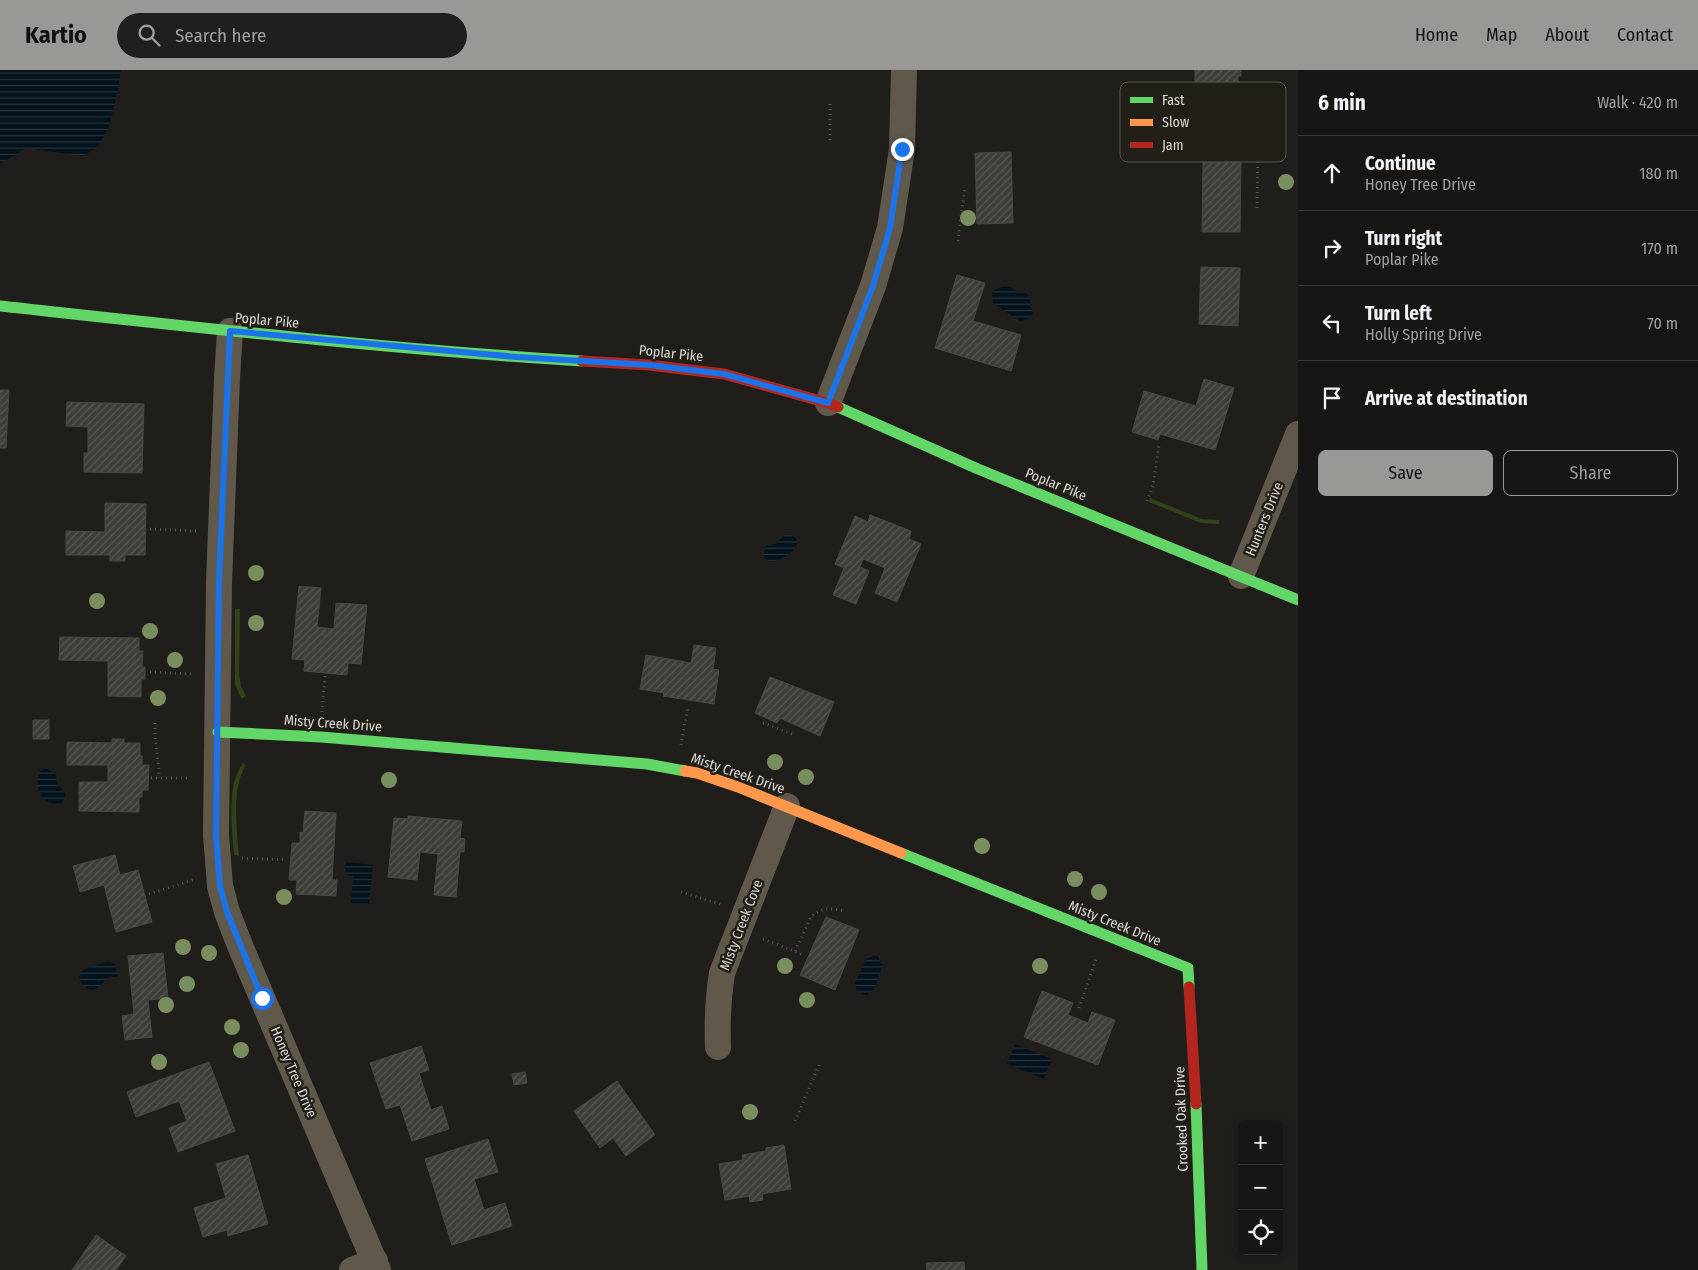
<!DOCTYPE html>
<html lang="en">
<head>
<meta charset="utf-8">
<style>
  body { margin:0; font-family:"Fira Sans Condensed",sans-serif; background:#201f1d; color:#f1f3f6 }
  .controls { position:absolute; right:15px; bottom:15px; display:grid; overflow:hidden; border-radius:8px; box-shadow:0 2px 8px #0003 }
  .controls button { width:45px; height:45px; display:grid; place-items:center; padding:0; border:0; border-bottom:1px solid #363534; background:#171614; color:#f1f3f6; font:25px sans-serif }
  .stop { position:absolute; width:15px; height:15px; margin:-11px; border:4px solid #1a73e8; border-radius:50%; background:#fff }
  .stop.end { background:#1a73e8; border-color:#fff; box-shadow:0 1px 5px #0008 }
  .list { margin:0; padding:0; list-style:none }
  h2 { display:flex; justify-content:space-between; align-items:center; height:65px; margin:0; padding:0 20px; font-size:21px }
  h2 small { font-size:16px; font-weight:400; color:#9e9fa0 }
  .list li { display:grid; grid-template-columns:32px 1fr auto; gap:15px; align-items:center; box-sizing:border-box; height:75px; padding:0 20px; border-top:1px solid #363534 }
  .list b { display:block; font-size:19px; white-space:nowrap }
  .list p { margin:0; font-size:16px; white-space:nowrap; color:#9e9fa0 }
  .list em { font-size:16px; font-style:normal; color:#9e9fa0 }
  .actions { display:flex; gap:10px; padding:15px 20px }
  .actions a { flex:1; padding:11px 0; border:1px solid #999894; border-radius:8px; text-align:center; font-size:18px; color:#999894 }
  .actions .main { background:#999894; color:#111 }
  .icon { flex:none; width:28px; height:28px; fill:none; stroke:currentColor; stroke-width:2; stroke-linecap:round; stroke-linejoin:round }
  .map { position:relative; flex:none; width:1298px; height:1200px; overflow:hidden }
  header { display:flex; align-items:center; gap:30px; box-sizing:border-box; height:70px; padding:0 25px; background:#999894; color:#111 }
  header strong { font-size:24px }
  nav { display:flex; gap:28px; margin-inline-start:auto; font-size:18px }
  .search { width:350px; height:45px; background:#201f1d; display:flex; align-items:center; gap:12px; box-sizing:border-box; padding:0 18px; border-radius:28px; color:#9e9fa0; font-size:19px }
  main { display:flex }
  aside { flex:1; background:#171614 }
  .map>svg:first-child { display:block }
  .green { fill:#314219 }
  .water { fill:url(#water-rules) }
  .building { fill:url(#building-hatch); stroke:#494844 }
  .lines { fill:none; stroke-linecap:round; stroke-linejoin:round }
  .path { stroke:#5b564f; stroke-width:3; stroke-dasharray:1 4; stroke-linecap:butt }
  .street { stroke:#61584c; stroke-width:26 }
  .fast { stroke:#63d668; stroke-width:11 }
  .slow { stroke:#ff974d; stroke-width:11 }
  .jam { stroke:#b3261e; stroke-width:11 }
  .tree { fill:#798e5e }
  .route { stroke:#1a73e8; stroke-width:6 }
  .labels { text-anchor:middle; stroke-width:5; stroke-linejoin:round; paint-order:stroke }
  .street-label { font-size:14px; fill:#dbdad6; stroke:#211f18 }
  .key { fill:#211f18; stroke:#595751; stroke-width:1 }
  .key-label { font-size:14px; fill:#dbdad6 }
</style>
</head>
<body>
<header>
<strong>Kartio</strong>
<div class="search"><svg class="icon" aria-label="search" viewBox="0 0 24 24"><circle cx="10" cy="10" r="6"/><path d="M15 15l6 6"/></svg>Search here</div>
<nav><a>Home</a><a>Map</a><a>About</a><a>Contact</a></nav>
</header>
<main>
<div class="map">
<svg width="1298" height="1200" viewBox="0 0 1298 1200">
  <defs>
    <pattern id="water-rules" width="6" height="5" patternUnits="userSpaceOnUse" patternTransform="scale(1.25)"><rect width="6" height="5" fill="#03121b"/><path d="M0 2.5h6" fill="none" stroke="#27343b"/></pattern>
    <pattern id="building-hatch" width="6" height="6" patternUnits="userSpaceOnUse" patternTransform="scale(1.25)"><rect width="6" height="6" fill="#3e3c39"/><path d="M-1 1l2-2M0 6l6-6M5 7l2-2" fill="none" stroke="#595855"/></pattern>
  </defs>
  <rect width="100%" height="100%" fill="#1f1e1a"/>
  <path class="green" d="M1150,428L1202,449L1219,450V454L1201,453L1149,432Z
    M235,539H240L239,605L241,616L246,626L242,629L239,624L235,613Z
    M243,693L246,696C231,715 237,762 239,786L234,785C232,758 226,716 243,693Z"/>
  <path class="water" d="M0,0H121L117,24L109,57L97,78L82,86L26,78L0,94Z
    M1004,216L1012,218L1016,222H1024L1028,225L1033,243L1029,249L1020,251L993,233L992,228L993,221Z
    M789,464C812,473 782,491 770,492L765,488L763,484L767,476L775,474L785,465Z
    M43,699H49L56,706L57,713L65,723L64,730L61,733C42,738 33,716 40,701Z
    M346,792L373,795L369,834L351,833L353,806L345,805Z
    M874,884L879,887V890L883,895L874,919L867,925L857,922L855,913L866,889L872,887Z
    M108,891L115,894L116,901L118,903L117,907C113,907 110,907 106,909C103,912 101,916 97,918C89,923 81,915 79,907L83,900Z
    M1015,974L1052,989L1044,1009L1007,994Z"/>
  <path class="building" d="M1195,0H1241V6H1238V31H1195Z
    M1011,82L1013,153L977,154L975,83Z
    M1203,89L1241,90L1240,162H1202Z
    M1201,197L1240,198L1238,256L1199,254Z
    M957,205L985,213L973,251L1021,265L1011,301L935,278Z
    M1204,309L1234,318L1215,380L1160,364L1158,370L1132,362L1144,321L1196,336Z
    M0,320H9L6,378H0Z
    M67,332L144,334L142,403L84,402V383H88V357L66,356Z
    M105,433L146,434L145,485H125V491H110V485H66V461L105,462Z
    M870,445L911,461L909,469L921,474L897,532L875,523L885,498L863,489L860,497L869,501L856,534L833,525L844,498L835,494L855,446L868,452Z
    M299,516L321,518L317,557L334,559L336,533L367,535L361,594L348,593L347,605L304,601L305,590L292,589Z
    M60,567L139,568V581H143L142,597H145V609H141V627L108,626V591L59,590Z
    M694,575L716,578L713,599L719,600L714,634L663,626L664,623L640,619L646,585L691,593Z
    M770,607L834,632L820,666L780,648L777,653L755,643Z
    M33,650H49V669H33Z
    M112,669H124V673H140V686H142V695H149L148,720H142V727H139V742L79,741V712H108V695H67V672L112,673Z
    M305,741L336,743L332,810H337L336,826L296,824L297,810H289L292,773H300V762L303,763Z
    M408,746L462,751L460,768L465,769L464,782H460L456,827L434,825L438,784L420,782L417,810L388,807L394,748L408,749Z
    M115,785L120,805L138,800L152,852L116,862L104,815L80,822L73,796Z
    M826,847L859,860L835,920L800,905Z
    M163,883L168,928L148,930L152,967L125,970L122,946L134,944L128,886Z
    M1042,921L1073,933L1068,945L1088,953L1092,942L1115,950L1098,995L1024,967Z
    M421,976L429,1000L419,1003L431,1040L442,1036L449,1059L412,1071L400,1035L386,1039L370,993Z
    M209,992L235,1061L178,1082L169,1058L187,1051L179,1031L136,1047L127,1022Z
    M525,1002L527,1013L514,1015L512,1004Z
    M617,1011L655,1065L626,1086L613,1068L600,1078L574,1041Z
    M488,1069L498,1102L474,1109L484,1140L505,1133L512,1156L452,1175L425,1089Z
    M784,1075L791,1119L762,1124L763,1130L750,1132L749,1126L725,1130L719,1094L743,1090L742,1085L766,1081V1078Z
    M248,1085L268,1154L228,1166L227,1160L203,1167L194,1138L226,1128L216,1094Z
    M96,1165L126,1186L116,1200H72Z
    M964,1192L965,1200H927L926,1193Z"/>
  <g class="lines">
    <path class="path" d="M830,70V30
      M1257,138L1258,71
      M958,171L965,117
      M1147,431L1153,416L1159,375
      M150,459L197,461
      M150,602L194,604
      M322,642L325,606
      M155,653C154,672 159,689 159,708
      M763,653L792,664L793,661
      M681,675L688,636
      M151,708H191
      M242,788L287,790
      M681,822L723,835
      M149,824L196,809
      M763,869L804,885
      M795,881L811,847C821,837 831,838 844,841
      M1079,938L1096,889
      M795,1051L820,993"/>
    <path class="street" d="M230,261L227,309L219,512L216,765L220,816L227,842L241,878L378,1200
      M828,333L873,216L890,158L902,79L904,0
      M1241,506L1298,364
      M718,977C717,952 718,928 722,903L787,736
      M352,1200L375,1191"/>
    <path class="fast" d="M0,236C194,257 387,279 582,291
      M838,337L978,399L1298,530
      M218,662L321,667L647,694L685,701
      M901,783L1188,898L1189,917
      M1196,1034L1202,1200"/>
    <path class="slow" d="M685,701L697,703L738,717L901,783"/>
    <path class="jam" d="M582,291L649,295L724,304L828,333L838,337
      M1189,917L1196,1034"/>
  </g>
  <g class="tree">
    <circle cx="1286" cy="112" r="8"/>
    <circle cx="968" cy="148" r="8"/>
    <circle cx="256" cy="503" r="8"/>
    <circle cx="97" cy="531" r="8"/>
    <circle cx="256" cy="553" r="8"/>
    <circle cx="150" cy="561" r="8"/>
    <circle cx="175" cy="590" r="8"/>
    <circle cx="158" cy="628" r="8"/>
    <circle cx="775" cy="692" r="8"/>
    <circle cx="806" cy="707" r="8"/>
    <circle cx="389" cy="710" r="8"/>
    <circle cx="982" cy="776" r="8"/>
    <circle cx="1075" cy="809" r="8"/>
    <circle cx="1099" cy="822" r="8"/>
    <circle cx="284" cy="827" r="8"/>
    <circle cx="183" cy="877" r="8"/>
    <circle cx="209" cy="883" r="8"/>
    <circle cx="785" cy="896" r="8"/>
    <circle cx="1040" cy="896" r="8"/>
    <circle cx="187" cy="914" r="8"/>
    <circle cx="807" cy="930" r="8"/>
    <circle cx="166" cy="935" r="8"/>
    <circle cx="232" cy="957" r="8"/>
    <circle cx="241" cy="980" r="8"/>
    <circle cx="159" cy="992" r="8"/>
    <circle cx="750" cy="1042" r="8"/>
  </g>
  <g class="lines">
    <path class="route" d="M262,928L227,842L220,816L216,765L219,512L230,261L517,287L649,295L724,304L828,333L873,216L890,158L902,79"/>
  </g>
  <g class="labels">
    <g class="street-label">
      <text transform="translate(267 250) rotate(5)" y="5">Poplar Pike</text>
      <text transform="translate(671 283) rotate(6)" y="5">Poplar Pike</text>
      <text transform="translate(1056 414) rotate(22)" y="5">Poplar Pike</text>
      <text transform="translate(1264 449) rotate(-68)" y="5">Hunters Drive</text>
      <text transform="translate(333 653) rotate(4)" y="5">Misty Creek Drive</text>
      <text transform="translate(738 703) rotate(19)" y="5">Misty Creek Drive</text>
      <text transform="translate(1115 853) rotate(22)" y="5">Misty Creek Drive</text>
      <text transform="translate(741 855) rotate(-69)" y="5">Misty Creek Cove</text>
      <text transform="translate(294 1002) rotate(67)" y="5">Honey Tree Drive</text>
      <text transform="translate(1181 1049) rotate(-92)" y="5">Crooked Oak Drive</text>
    </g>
  </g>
  <rect x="1120" y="12" width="166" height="80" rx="8" class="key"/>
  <rect x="1130" y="27" width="23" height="6" fill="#63d668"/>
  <rect x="1130" y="49" width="23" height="7" fill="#ff974d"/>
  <rect x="1130" y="72" width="23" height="6" fill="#b3261e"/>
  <g class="key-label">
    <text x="1162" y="35">Fast</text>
    <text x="1162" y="57">Slow</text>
    <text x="1162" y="80">Jam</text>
  </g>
</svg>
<div class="controls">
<button>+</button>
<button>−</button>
<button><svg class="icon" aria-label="locate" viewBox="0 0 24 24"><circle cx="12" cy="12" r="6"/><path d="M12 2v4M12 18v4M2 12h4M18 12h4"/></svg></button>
</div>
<div class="stop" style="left:262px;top:928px"></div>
<div class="stop end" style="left:902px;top:79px"></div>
</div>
<aside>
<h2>6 min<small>Walk · 420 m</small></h2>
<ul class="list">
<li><svg class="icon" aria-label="ahead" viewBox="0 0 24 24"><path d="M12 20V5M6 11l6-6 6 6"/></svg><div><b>Continue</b><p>Honey Tree Drive</p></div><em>180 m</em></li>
<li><svg class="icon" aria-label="right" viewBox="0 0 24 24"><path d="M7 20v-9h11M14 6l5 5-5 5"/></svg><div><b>Turn right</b><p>Poplar Pike</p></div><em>170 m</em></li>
<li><svg class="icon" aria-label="left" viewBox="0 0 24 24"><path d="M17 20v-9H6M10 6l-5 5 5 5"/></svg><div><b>Turn left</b><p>Holly Spring Drive</p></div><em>70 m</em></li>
<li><svg class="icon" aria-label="arrive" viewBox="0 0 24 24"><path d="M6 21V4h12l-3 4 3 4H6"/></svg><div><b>Arrive at destination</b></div></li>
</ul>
<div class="actions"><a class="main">Save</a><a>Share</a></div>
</aside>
</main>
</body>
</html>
